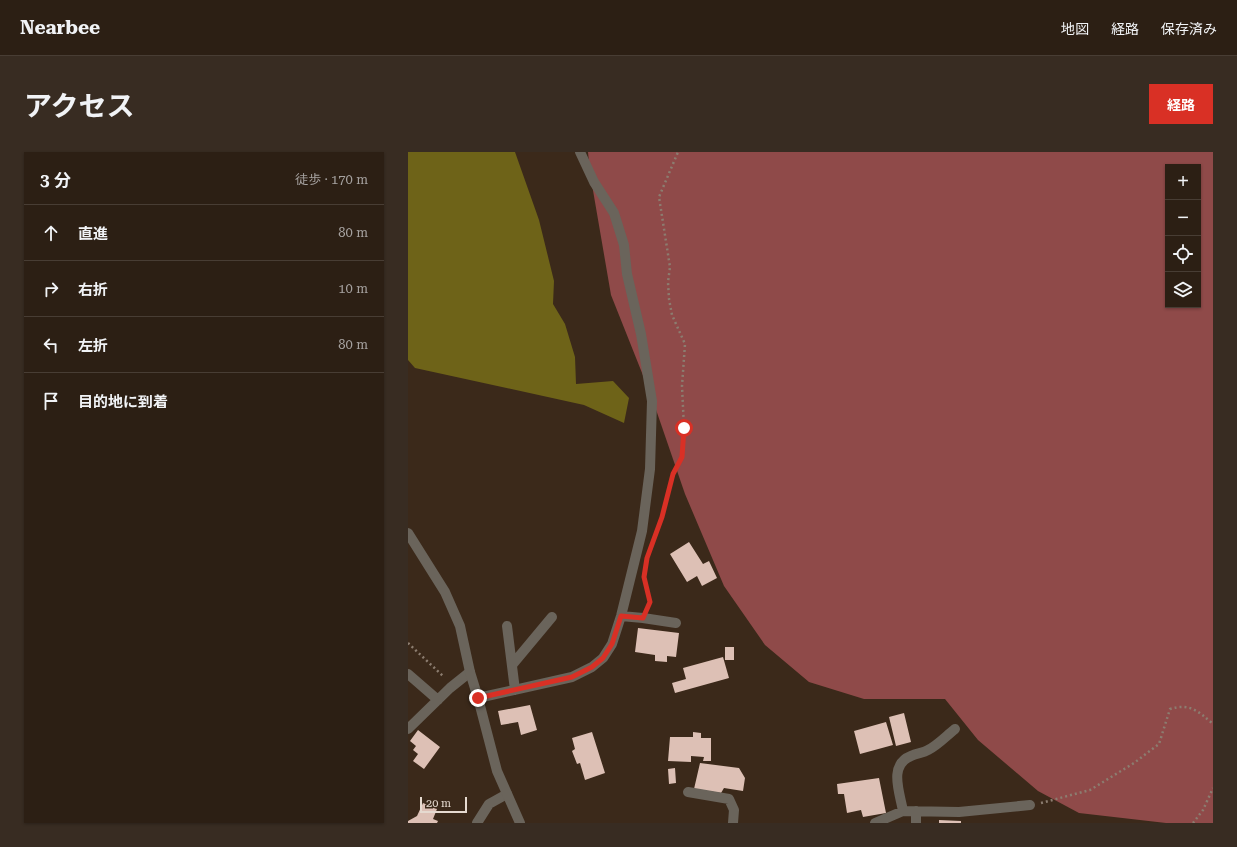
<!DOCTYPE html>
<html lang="ja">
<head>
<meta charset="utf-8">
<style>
  body { margin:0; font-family:"Roboto Serif","Noto Sans JP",serif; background:#382c22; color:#f1f3f6 }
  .controls { position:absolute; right:12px; top:12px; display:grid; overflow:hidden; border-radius:0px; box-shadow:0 1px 3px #0004 }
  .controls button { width:36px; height:36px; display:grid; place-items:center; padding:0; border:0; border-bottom:1px solid #483d34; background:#2c1f14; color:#f1f3f6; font:20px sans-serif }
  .scale { position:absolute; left:12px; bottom:10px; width:47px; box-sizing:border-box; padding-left:4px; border:2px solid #e6dad0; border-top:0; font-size:11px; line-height:14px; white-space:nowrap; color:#e6dad0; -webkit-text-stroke:3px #3b291a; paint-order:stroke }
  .stop { position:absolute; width:12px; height:12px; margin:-9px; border:3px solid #d93025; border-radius:50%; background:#fff }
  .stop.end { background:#d93025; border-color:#fff; box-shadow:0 1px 4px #0008 }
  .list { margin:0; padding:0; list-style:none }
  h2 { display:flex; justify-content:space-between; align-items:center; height:52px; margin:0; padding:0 16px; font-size:17px }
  h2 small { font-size:13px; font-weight:400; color:#a6a2a0 }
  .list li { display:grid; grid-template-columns:26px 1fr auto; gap:12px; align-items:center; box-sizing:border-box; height:56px; padding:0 16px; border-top:1px solid #483d34 }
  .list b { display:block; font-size:15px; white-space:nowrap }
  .list em { font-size:13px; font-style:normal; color:#a6a2a0 }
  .icon { flex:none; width:22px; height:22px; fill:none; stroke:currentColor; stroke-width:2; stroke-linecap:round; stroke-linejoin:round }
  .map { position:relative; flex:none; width:805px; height:671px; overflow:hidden; border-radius:0px }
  header { display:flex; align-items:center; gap:24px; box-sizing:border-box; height:56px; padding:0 20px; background:#2c1f14; border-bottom:1px solid #483d34 }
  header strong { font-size:19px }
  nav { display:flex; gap:22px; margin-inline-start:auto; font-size:14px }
  .intro { display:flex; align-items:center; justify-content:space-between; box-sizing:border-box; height:96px; padding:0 24px }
  h1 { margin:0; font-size:28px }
  .button { padding:10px 18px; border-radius:0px; background:#d93025; color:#fff; font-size:14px; font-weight:700 }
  main { display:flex; gap:24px; padding:0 24px }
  aside { flex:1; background:#2c1f14; border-radius:0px; box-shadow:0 1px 3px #0004 }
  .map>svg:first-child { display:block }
  .forest { fill:#8f4a49; fill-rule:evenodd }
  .water { fill:#6e6318 }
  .building { fill:#ddc0b5 }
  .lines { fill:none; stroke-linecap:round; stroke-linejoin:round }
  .path { stroke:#8c7d70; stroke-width:2.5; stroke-dasharray:2 3; stroke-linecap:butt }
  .minor { stroke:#6a645b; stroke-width:10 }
  .tertiary { stroke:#6a645b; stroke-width:10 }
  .route { stroke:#d93025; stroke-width:5 }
</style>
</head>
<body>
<header>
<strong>Nearbee</strong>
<nav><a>地図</a><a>経路</a><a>保存済み</a></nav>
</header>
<div class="intro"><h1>アクセス</h1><a class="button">経路</a></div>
<main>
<aside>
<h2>3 分<small>徒歩 · 170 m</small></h2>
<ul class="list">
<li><svg class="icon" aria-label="ahead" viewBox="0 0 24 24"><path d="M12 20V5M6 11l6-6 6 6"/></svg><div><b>直進</b></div><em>80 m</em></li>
<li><svg class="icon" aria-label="right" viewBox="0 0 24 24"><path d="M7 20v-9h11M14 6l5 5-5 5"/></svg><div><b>右折</b></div><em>10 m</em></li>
<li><svg class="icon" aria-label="left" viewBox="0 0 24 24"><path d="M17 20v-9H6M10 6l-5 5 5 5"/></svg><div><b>左折</b></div><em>80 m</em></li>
<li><svg class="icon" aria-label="arrive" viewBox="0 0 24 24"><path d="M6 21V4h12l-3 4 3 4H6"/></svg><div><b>目的地に到着</b></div></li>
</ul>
</aside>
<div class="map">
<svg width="805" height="671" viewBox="0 0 805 671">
  <rect width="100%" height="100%" fill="#3b291a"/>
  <path class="forest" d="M180,0H805V671H758L671,661L630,639L570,588L537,547H456L401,530L357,493L316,434L277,342L244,246L203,143L182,21ZM760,15H790V153H760Z"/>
  <path class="water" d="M0,0H107L131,68L146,129L145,152L157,172L167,205L168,232L205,229L221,246L216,271L176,253L7,216L0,208Z"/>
  <path class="building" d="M281,390L295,412L301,409L309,426L294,434L289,424L279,430L262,402Z
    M230,476L271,481L268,505L259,504V510L247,509V503L227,500Z
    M317,495H326V508H317Z
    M315,505L321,526L267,541L264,531L278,527L275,516Z
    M122,553L129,578L113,583L110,570L93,573L90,559Z
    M496,561L503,590L488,594L481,565Z
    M478,570L485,593L452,602L446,579Z
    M10,578L32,595L16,617L5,609L10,602L5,598L8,594L2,589Z
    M184,580L197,621L177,628L172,611L169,612L164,599L167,597L164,586Z
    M285,580L293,581V586H303V609H295L296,605L283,604V610L260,609L262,585H285Z
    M292,611L331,616L337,626L335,639L316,636L313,641L286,637Z
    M267,616L268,631L261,632L260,617Z
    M471,626L478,661L455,665L453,658L439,661L436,642H430L429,632Z
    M15,651L29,657L25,667L30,669L29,671H0V669L9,664Z
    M531,668L553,669V671H531Z"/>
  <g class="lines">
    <path class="path" d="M248,380L254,365L265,322L274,305L276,276L274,234L277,192L264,163L261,147L260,130L262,115L251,45L270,0
      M236,427L242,450L239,455
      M0,491L36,525
      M633,651L682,638L726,611L751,592L762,557C782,551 790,559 805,572
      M785,671L795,658L805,636"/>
    <path class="minor" d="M213,464L235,466L268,471
      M99,474L107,538
      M104,513L144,465
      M0,522L30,548
      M70,546L164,525L184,515L195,506L204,492L213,464L234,379L242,317L244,249L233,182L219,122L216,93L206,61L186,30L172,0
      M0,577L42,536L62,520
      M280,640L321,647L326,658L325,671
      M495,659C492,641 480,613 503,604C509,601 515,601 520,598C530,593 538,584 547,577
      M69,671L81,652L99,642
      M467,671L495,659L551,660L622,653
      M508,671V659"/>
    <path class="tertiary" d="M0,381L37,440L52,474L62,520L70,546L89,619L112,671"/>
  </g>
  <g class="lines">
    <path class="route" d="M70,546L164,525L184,515L195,506L204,492L213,464L235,466L242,450L236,425L239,406L254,365L265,322L274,305L276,276"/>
  </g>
</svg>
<div class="controls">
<button>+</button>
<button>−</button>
<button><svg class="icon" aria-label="locate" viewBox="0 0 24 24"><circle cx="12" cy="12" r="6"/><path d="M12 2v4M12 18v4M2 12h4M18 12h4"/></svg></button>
<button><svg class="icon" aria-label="layers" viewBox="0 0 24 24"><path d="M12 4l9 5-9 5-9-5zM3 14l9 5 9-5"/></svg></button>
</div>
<div class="scale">20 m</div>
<div class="stop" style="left:276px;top:276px"></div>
<div class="stop end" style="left:70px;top:546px"></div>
</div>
</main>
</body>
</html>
